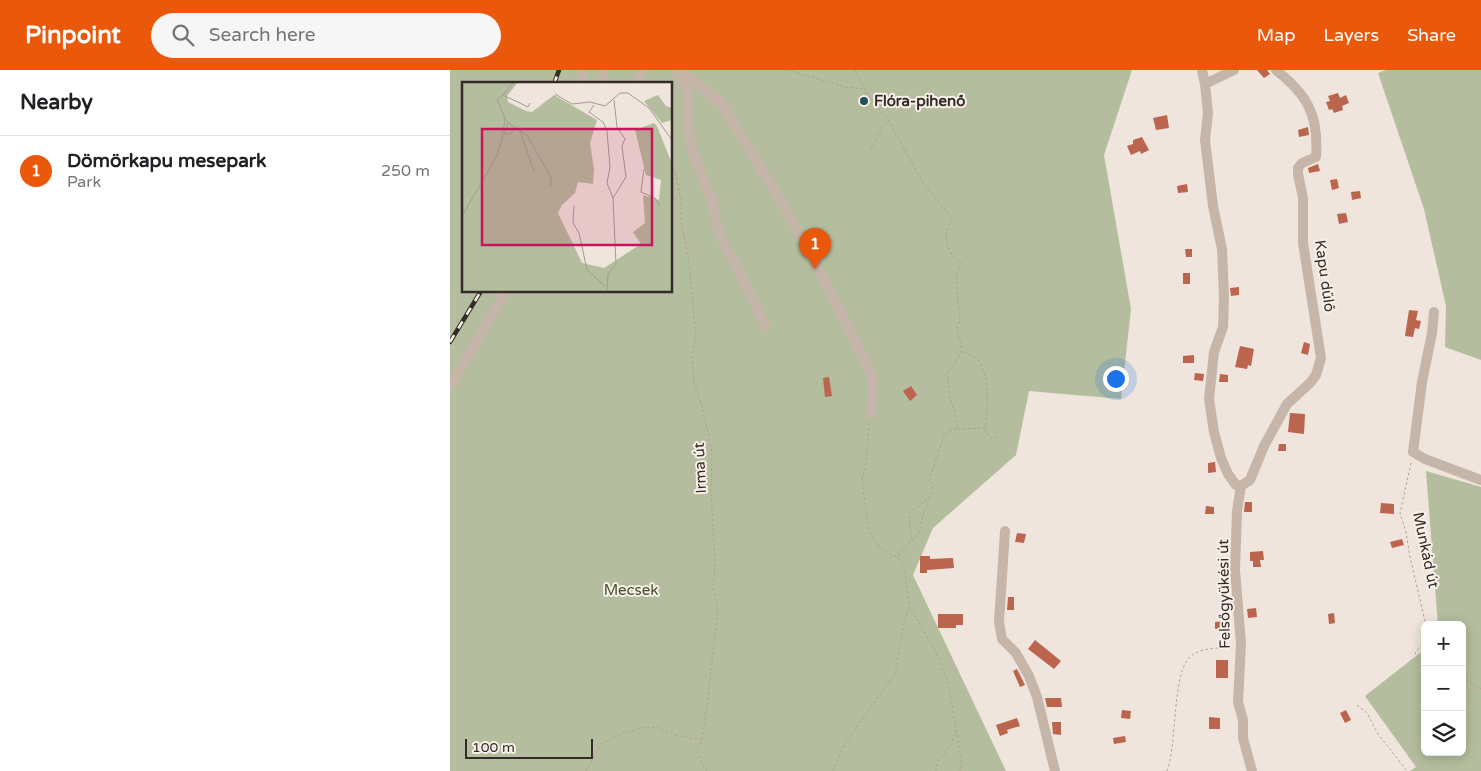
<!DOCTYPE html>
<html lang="en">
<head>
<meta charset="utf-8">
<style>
  body { margin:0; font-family:"Varela Round",sans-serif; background:#f6f6f6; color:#202124 }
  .controls { position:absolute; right:15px; bottom:15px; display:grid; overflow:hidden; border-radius:8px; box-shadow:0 2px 12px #0003 }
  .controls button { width:45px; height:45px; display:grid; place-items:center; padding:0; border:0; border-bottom:1px solid #e0e0e0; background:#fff; color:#202124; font:25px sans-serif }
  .scale { position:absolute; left:15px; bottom:12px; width:128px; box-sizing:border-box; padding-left:5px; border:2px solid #342b28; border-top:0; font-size:14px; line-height:18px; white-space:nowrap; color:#342b28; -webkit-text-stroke:4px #f8f0e8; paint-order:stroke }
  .you { position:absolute; left:665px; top:308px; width:18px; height:18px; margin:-12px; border:4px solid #fff; border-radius:50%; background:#1a73e8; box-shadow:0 0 0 8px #1a73e833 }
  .badge { display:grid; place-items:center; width:32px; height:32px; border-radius:50%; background:#ea580c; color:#fff; font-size:16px; font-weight:700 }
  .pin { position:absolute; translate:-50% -41px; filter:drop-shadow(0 1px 2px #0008) }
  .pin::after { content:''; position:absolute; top:26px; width:18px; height:15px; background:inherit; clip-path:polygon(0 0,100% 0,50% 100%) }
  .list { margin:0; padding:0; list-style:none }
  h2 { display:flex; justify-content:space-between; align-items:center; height:65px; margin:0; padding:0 20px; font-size:21px }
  h2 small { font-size:16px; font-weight:400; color:#757577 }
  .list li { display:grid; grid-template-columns:32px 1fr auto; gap:15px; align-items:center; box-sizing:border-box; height:70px; padding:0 20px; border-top:1px solid #e0e0e0 }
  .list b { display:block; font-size:19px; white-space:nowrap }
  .list p { margin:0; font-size:16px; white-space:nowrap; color:#757577 }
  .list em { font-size:16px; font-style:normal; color:#757577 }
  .icon { flex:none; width:28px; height:28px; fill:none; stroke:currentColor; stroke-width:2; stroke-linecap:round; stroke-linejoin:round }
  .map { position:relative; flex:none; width:1031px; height:701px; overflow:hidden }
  header { display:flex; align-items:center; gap:30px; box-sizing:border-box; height:70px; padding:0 25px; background:#ea580c; color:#fff }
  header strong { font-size:24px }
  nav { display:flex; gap:28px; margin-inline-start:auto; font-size:18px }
  .search { width:350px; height:45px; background:#f6f6f6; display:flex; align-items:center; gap:12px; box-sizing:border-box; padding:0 18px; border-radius:28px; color:#757577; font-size:19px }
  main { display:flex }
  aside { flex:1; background:#fff }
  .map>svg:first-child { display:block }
  .green { fill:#b4bd9d; fill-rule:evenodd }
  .building { fill:#bb644e }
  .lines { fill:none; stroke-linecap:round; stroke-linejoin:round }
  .path { stroke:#b29f93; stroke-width:1; stroke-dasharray:2.5 2.5; stroke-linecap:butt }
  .minor { stroke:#c6b5a9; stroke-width:10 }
  .rail-casing { stroke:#342b28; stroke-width:4.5 }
  .rail { stroke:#f8f0e8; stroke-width:2.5; stroke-dasharray:8; stroke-linecap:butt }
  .poi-dot { fill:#215152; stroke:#f8f0e8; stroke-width:2 }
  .labels { text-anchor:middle; stroke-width:4; stroke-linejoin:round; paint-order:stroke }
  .poi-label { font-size:15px; font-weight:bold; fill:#342b28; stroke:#f8f0e8; text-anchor:start }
  .street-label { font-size:15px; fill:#342b28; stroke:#f8f0e8 }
  .park-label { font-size:15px; fill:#45502e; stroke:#f8f0e8 }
  .inset-road { fill:none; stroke:#a49b94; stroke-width:1 }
  .view { fill:#c2185b; fill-opacity:0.15; stroke:#c2185b; stroke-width:2.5 }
  .inset-edge { fill:none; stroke:#342b28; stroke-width:2.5 }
</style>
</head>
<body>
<header>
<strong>Pinpoint</strong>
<div class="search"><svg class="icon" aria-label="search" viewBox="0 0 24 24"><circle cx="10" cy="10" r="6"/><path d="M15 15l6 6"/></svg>Search here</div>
<nav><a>Map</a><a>Layers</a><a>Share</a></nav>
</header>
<main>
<aside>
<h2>Nearby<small></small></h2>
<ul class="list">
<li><span class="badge">1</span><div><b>Dömörkapu mesepark</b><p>Park</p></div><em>250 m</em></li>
</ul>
</aside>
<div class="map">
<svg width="1031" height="701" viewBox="0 0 1031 701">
  <rect width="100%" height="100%" fill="#efe5dc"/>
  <path class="green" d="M0,0H682L654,85L681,239L671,329L579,321L566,385L483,458L463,505L556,701H0ZM14,14H221V221H14Z
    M936,0H1031V290L995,277L996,236L974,139L928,3Z
    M976,401L1031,417V701H960L966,697L915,626L975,579V682H1012V555H988Z"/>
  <path class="building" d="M807,0H817L820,4L814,8Z
    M888,23L890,28L896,25L899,33L892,36L893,40L884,43L882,39L879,40L876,32L880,31L878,26Z
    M717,45L719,58L706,60L703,48Z
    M858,57L859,65L849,67L848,60Z
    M692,67L699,80L691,84L690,81L681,85L677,76L683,74V70Z
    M868,94L870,101L859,103L858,98Z
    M887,109L889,118L882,120L880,110Z
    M737,114L738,122L728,123L727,116Z
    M910,121L911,128L902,130L901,122Z
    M896,143L898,152L889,154L887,144Z
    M735,179H742V187H736Z
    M733,203H740V214H733Z
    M789,217V225L781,226L780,218Z
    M959,240L968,241L966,250L971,251L969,259L965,258L963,267L955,266Z
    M854,272L860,274L858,285L851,283Z
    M790,276L804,279L801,296L798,295L797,299L785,297Z
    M744,285V293H733V286Z
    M745,303L754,304L753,311L744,310Z
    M770,304L778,305V312H769Z
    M379,307L382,326L375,327L373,308Z
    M461,316L467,325L460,331L453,321Z
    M840,343L855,344L854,364L838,362Z
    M829,374H836V381H828Z
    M765,392L766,402L758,403V393Z
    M795,432H802V442H794Z
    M931,433L944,434V444L930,443Z
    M756,436L764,437V444H755Z
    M567,463L576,464L574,473L565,472Z
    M952,469L954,475L942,478L940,472Z
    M813,481L814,490H810L811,497H803V491H800V482Z
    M470,486H480V489L503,488L504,498L477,500V503H470Z
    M558,527H564V540H557Z
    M806,538L807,547L798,548L797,539Z
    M884,543L885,553L879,554L878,544Z
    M488,544H513V555H506V558H488Z
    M776,551V558L765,559V552Z
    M585,570L611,591L604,599L578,579Z
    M766,590H778V608H766Z
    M567,599L575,615L570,617L563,601Z
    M595,628H611L612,637H597Z
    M672,640L681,641L680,649L671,648Z
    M896,640L901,650L895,653L890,643Z
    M759,647L770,648V659H759Z
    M567,648L570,656L557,660L558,663L550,666L546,655Z
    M602,652H611V665L603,664Z
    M675,666L676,672L664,674L663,668Z"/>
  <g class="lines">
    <path class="path" d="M338,0L395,17L414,19
      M405,0C414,16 421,34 436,46L473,113L503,149C490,162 496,183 511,193L506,205L510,250L507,258L512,280L504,295L497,303L500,328L507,350V359L498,361L493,368L479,411L483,414L481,426L459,443C461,455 459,459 463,471
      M413,28L412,26L417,23
      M421,80L432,57L439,52
      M221,94L225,103L231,129V151L239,192L246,266L242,288L244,310L256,352L262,384L261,421L265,496L263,517L268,538L258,627L252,670L247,682L254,698L257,701
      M419,353L416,393L412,410L418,456C422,472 432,481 447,487
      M508,359L535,358C538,340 540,307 529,291C526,286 517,283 512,281
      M535,359V362L542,368L547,367
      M961,393L950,443L956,462L960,487L976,555
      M480,428L474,442L469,463L452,480L448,487L454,496L459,536L485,580L498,612L512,693L510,701
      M975,565L971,576L965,583L975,591
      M1012,607L1031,619
      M907,635L917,643L928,664L957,701
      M136,701L151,674L173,663L192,658L206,657L224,665L251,670
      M383,701L395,673L445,604L454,554L459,537
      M486,701C485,690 495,685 500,676C503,672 504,665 506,660
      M717,701C727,676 722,600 741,586C752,577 769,578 782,578"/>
    <path class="minor" d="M225,0L239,24L237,50L243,83L263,133L266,152L273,173L285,193L316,257
      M230,0L271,33L334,136L373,208L418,297L423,311L421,343
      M752,0L755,14L758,43L755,70L763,136L772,179L774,228L773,257L764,282L759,329L764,362L771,388L778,404L786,415L791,416L787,441L785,500L791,574L788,632L793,650V668L802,701
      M131,14L133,0
      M151,14L155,0
      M186,14L193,0
      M755,14L784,0
      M984,242L982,263L972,312L963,382L975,389L1031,410
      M0,317L56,221
      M791,416L800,410L814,376L837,334L860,313L866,305L871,288L853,173V128L848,104V98L852,93L866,87C869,46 858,25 826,0
      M555,461L549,552L552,569L566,583L579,606L587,627L605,701"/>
    <defs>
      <path id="rail" d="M104,14L109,0
        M0,272L31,221"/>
    </defs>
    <use href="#rail" class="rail-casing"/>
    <use href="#rail" class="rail"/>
  </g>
  <circle class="poi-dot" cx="414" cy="31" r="5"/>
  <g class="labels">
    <g class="poi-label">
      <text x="424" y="36">Flóra-pihenő</text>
    </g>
    <g class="street-label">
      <text transform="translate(875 206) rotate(82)" y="5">Kapu dűlő</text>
      <text transform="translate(250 398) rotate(-93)" y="5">Irma út</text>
      <text transform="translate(976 480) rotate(78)" y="5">Munkád út</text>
      <text transform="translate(774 524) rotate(-91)" y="5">Felsőgyükési út</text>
    </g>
    <g class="park-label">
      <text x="181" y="525">Mecsek</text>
    </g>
  </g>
  <g transform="translate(12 12)">
    <rect width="210" height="210" fill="#efe5dc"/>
    <path d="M0,0H56L45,14L46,20L64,29L70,30L92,13L135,38L128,61L132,87L131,102L116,100L113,111L100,123L96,131L120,181L142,186L179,162L171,150L183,141L181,113L197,118L199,98L184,93L173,48L192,41L195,44L210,82V210H0ZM196,13L204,24L210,26V38L200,41L182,19Z" fill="#b4bd9d"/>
    <path class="inset-road" d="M166,11L187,26L210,58M93,12L110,22L128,20L143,24L158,11H166M41,13L52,0M132,23L127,30L141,40L145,49L148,85L145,101L151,116L154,182L146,192L145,210M46,41L65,53L89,96V104M58,49L72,89M42,52H49L53,45M43,52L46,40L43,37M182,87L179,110L193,116L198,124M151,116L164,95L160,64L163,57L155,45L152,18M112,123L111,141L117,151L125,188L143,204M0,134L35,74L40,57L43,37L35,17L41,13L66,25L68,21"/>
    <path class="view" d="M20,47H190V163H20Z"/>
    <rect width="210" height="210" class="inset-edge"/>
  </g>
</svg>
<div class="controls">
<button>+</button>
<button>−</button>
<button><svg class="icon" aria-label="layers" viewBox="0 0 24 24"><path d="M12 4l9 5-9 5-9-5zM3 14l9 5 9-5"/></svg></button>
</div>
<div class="scale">100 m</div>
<div class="you"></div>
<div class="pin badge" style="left:365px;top:199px">1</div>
</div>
</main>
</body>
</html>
